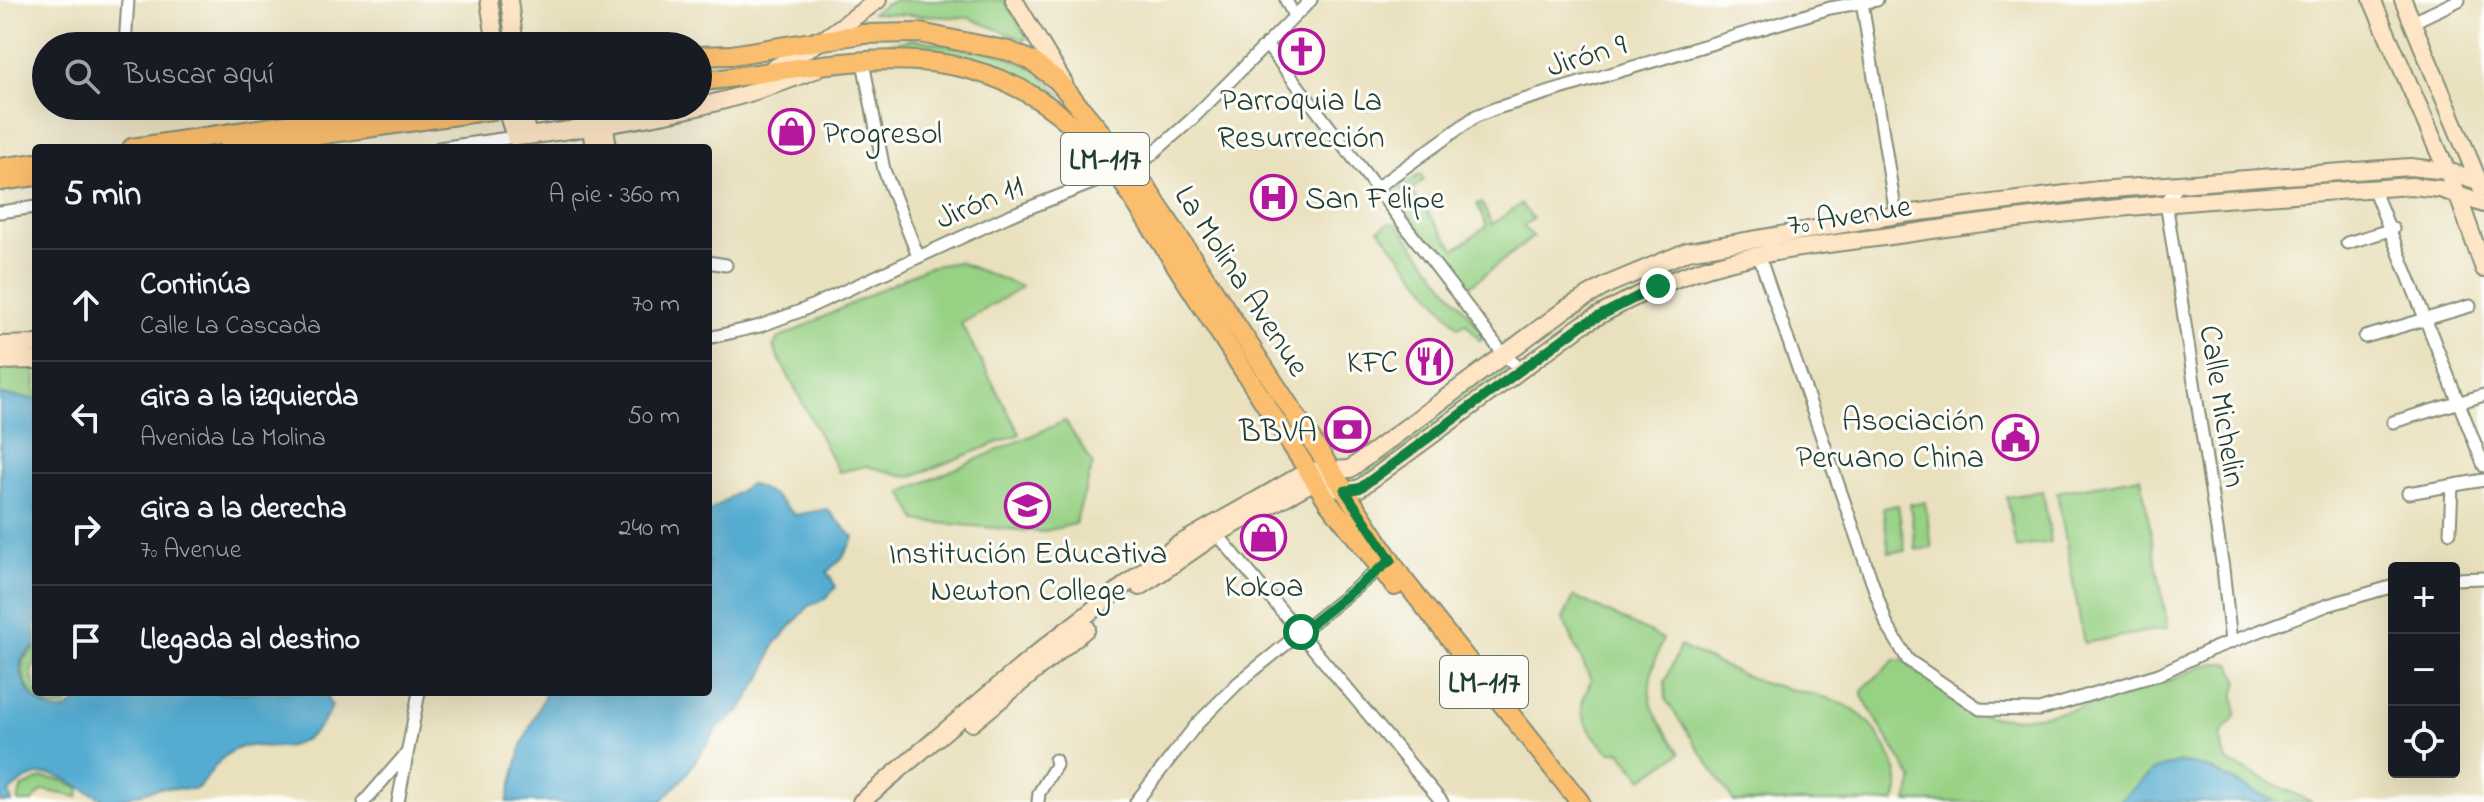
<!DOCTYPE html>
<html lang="es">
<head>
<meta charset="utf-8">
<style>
  body { margin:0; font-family:"Indie Flower",sans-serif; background:#20242c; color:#f1f3f6 }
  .controls { position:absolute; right:24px; bottom:24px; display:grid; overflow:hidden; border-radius:8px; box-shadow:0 8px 32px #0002 }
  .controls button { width:72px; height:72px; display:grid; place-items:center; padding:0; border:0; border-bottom:2px solid #363941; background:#171b24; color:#f1f3f6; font:40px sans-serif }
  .stop { position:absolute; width:24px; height:24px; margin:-18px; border:6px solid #0b8043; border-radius:50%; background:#fff }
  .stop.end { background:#0b8043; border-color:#fff; box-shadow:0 2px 8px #0008 }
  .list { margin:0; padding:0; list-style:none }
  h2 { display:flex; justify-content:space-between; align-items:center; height:104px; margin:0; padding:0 32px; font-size:34px }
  h2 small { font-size:26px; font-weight:400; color:#9ea1a6 }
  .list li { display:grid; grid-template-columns:52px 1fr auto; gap:24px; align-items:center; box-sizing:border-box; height:112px; padding:0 32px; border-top:2px solid #363941 }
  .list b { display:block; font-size:30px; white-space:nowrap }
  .list p { margin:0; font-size:26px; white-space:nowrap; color:#9ea1a6 }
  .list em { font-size:26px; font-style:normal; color:#9ea1a6 }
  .icon { flex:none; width:44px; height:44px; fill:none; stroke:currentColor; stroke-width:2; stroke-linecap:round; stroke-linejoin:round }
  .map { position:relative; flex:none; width:2484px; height:802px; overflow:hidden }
  .search { position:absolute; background:#171b24; box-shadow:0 8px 32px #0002; left:32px; top:32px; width:680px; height:88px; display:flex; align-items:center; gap:20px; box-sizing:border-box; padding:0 28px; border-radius:44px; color:#9ea1a6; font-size:30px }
  .panel { position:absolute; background:#171b24; box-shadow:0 8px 32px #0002; left:32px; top:144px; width:680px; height:552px; border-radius:8px }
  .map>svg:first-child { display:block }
  .green { fill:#97d184; stroke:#5b875c; stroke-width:2 }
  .water { fill:#54acd1; stroke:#3a7482; stroke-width:2 }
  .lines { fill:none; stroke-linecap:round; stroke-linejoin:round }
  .street-casing { stroke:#848e78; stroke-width:15 }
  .secondary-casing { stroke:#848e78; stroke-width:20 }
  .primary-casing { stroke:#848e78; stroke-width:22 }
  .street { stroke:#fff; stroke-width:11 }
  .secondary { stroke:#fde5c5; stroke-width:16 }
  .primary { stroke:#fbbe6e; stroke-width:18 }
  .route { stroke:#0b8043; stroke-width:10 }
  .labels { text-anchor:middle; stroke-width:6; stroke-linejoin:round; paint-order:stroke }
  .shield { fill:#fdfcf7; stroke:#62766e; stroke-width:2 }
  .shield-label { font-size:30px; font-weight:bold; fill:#1f3d34 }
  .street-label { font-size:32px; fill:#1f3d34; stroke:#fdfcf7 }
  .poi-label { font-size:32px; fill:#1f3d34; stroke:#fdfcf7 }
</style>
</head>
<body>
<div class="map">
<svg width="2484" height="802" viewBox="0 0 2484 802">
  <rect width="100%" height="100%" fill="#fdfcf7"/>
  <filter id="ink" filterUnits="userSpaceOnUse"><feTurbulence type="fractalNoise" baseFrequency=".0125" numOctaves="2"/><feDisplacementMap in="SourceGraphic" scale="16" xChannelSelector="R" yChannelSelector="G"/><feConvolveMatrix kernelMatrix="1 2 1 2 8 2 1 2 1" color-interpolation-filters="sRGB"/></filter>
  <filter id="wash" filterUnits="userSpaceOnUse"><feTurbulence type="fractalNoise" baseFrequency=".006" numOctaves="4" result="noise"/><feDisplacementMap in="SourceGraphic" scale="32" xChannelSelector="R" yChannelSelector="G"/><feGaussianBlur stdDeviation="1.8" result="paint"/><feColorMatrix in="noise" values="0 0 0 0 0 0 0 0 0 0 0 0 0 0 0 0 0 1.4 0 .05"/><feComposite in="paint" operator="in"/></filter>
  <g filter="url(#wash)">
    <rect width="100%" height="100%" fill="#e9e0bd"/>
    <path class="green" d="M894,0H1004L1027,37L1025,40L969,18L872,13Z
      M913,39L1000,54L1035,69L1062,95L1059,100L972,59L932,49L889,53L882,45Z
      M1420,174L1424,180L1411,190L1455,249L1487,226L1477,204L1481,202L1492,224L1521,204L1533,219L1523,226L1533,237L1467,288L1392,195Z
      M1389,223H1396L1486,336L1480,341L1466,323L1458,327L1379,229Z
      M958,262L1022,287L961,324L1020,434L910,477L866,466L839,472L773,347L778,339L927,267Z
      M1503,362L1514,368L1364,478L1360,471Z
      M36,365V399L0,395V366Z
      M1065,421L1093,464L1075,524L1041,532L917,521L902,492Z
      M2141,477L2168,628L2084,643L2057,492Z
      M2043,491L2051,542L2016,548L2007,497Z
      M1925,502L1932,548L1916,550L1910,504Z
      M1898,505L1905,551L1889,553L1883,508Z
      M1574,596L1663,639C1641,695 1646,704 1680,753L1643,779L1620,751L1610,752C1597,741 1582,724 1582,706C1582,698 1589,688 1591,680L1563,619Z
      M1680,646C1706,659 1732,671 1759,681C1815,700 1856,689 1887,750C1897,769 1902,781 1895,802H1734L1666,700L1665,682Z
      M36,647V662L31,671L36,692H76L65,706C38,713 20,684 23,660Z
      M1895,660H1903C1925,676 1963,711 1990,716C2038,726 2119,696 2168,681C2191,674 2206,659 2231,664L2239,682L2235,693L2236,715L2221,735L2223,753L2228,762L2312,802H1907L1913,780L1862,696L1863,689Z
      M42,778L60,780L80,788L78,797L43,790L32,802H18L21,788Z"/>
    <path class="water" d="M0,395L36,399V646C31,650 24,654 22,659C14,680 42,717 65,710C73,707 78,698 83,692H331L327,700L332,705C328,718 320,727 311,735C282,759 260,738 234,750C214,760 207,782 196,789L160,788L110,802C72,787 48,754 9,792L12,802H0Z
      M750,484L772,494L795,515L827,509L854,538L843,557L827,572L836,587L827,598L809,606L774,645L764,673L740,711L717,729L685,776L661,802H507L522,745L546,692H708V512Z
      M2179,762L2205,767L2276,802H2118L2153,771Z"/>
  </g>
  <g filter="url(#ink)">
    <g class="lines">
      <defs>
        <path id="street" d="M1286,0L1294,16
          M1862,2L1896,215
          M2413,22L2459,0
          M1266,44L1504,355L1517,366L1526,367
          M125,46L128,0
          M863,62L884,170L918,256
          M439,148L515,137
          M2179,185L2166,202L2223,568L2231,642
          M2373,188L2484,466
          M1375,189L1476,116L1497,108L1830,8L1877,0
          M0,212L36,207
          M2347,243L2393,229
          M1759,256L1887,625L1908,660L1980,709L2039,710L2159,674L2212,649L2328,605L2394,586
          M708,262L726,265
          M2365,337L2470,306
          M708,338L760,326L803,310L1008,216L1141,164L1192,119L1311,0
          M2393,422L2484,395
          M2408,493L2484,480
          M2450,532L2452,486
          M1217,534L1442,802
          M2454,579L2484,578
          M364,802L406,754
          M398,802L419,692
          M1038,802L1039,793L1056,765L1055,760
          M1136,802L1197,724L1238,683L1383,566"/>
        <path id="secondary" d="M489,0L496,46
          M509,0L515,46
          M1014,0L1064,83
          M2372,0L2458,196L2484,269
          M2403,0L2481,187
          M769,71L824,39L878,0
          M505,106L515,137L527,136C630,122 718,109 815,70
          M523,106L527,136
          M605,126L608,148
          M591,128L594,148
          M0,345L36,344
          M0,361L36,360
          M1140,587L1217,534L1315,481L1345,491L1360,488L1582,325C1617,305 1653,287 1691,273C1761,249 1838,244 1911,233C2077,208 2243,197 2411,186L2440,189L2484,204
          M972,723L1087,628
          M861,802L1046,646L1176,546L1308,471L1350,469L1567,308L1609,284L1688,251L1896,215L2098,190L2410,167L2447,171L2484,183"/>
        <path id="primary" d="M698,56L731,55L862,34L920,33L1009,51L1032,61L1058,81L1143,183L1402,578L1580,802
          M698,82C868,60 997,19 1118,175L1329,503L1395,586
          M132,148L411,106
          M229,148L520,106
          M0,168L36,163
          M0,181L36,176"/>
      </defs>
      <use href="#street" class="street-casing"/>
      <use href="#secondary" class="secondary-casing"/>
      <use href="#primary" class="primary-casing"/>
      <use href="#street" class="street"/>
      <use href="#secondary" class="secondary"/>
      <use href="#primary" class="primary"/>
    </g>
  </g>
  <g class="lines" filter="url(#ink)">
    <path class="route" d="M1301,632L1391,560L1345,491L1360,488L1582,325L1658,286"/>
  </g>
  <defs>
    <symbol id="church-ring" viewBox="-11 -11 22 22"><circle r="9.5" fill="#fdfcf7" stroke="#b5179e" stroke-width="1.5"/><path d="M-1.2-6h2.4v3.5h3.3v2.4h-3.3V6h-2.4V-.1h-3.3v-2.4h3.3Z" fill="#b5179e"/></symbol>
    <symbol id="shop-ring" viewBox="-11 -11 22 22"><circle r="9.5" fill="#fdfcf7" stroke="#b5179e" stroke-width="1.5"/><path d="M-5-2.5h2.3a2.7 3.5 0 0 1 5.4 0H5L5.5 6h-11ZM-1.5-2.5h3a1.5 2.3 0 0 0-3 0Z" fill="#b5179e"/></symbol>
    <symbol id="hospital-ring" viewBox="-11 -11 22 22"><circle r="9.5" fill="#fdfcf7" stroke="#b5179e" stroke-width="1.5"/><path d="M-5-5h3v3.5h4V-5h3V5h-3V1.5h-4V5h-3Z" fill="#b5179e"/></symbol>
    <symbol id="restaurant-ring" viewBox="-11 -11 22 22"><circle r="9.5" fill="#fdfcf7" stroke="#b5179e" stroke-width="1.5"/><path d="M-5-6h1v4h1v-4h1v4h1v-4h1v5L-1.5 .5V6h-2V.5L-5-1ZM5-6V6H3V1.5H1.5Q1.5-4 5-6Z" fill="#b5179e"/></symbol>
    <symbol id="bank-ring" viewBox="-11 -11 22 22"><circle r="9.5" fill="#fdfcf7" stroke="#b5179e" stroke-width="1.5"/><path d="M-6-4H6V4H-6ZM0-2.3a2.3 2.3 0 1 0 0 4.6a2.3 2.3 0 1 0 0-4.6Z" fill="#b5179e"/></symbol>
    <symbol id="civic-ring" viewBox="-11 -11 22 22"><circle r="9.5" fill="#fdfcf7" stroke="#b5179e" stroke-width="1.5"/><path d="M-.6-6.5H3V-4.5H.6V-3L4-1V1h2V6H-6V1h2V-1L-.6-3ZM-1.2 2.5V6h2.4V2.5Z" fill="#b5179e"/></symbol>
    <symbol id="school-ring" viewBox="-11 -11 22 22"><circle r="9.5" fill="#fdfcf7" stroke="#b5179e" stroke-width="1.5"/><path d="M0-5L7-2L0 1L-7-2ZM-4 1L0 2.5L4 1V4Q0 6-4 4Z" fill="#b5179e"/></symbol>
  </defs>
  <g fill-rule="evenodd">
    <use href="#church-ring" x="1276" y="26" width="51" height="51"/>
    <use href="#shop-ring" x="766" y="106" width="51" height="51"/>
    <use href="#hospital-ring" x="1248" y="172" width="51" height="51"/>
    <use href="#restaurant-ring" x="1404" y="336" width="51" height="51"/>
    <use href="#bank-ring" x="1322" y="404" width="51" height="51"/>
    <use href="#civic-ring" x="1990" y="412" width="51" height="51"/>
    <use href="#school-ring" x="1002" y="480" width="51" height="51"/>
    <use href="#shop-ring" x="1238" y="512" width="51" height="51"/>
  </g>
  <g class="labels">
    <g class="shield">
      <rect x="1061" y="133" width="88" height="52" rx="6"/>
      <rect x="1440" y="656" width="88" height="52" rx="6"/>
    </g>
    <g class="shield-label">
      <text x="1105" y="169">LM-117</text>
      <text x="1484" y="692">LM-117</text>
    </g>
    <g class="street-label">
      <text transform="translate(1586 54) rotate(-17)" y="11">Jirón 9</text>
      <text transform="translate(979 201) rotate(-23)" y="11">Jirón 11</text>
      <text transform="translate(1849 214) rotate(-9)" y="11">7º Avenue</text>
      <text transform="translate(1243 280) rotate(57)" y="11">La Molina Avenue</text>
      <text transform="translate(2224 406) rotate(81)" y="11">Calle Michelin</text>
    </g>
    <g class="poi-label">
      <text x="1301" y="110">Parroquia La<tspan x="1301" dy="37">Resurrección</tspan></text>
      <text x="823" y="143" text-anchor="start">Progresol</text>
      <text x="1305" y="208" text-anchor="start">San Felipe</text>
      <text x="1398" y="372" text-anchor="end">KFC</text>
      <text x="1984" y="430" text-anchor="end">Asociación<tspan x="1984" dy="37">Peruano China</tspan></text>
      <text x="1317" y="441" text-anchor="end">BBVA</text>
      <text x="1028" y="563">Institución Educativa<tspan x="1028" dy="37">Newton College</tspan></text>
      <text x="1264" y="596">Kokoa</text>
    </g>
  </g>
</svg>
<div class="controls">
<button>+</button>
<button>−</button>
<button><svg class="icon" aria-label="locate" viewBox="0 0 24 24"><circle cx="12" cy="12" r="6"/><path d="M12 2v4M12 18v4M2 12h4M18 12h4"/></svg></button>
</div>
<div class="stop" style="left:1301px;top:632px"></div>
<div class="stop end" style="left:1658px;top:286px"></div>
<div class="search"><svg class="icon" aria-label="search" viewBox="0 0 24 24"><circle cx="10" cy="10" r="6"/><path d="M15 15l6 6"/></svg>Buscar aquí</div>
<section class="panel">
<h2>5 min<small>A pie · 360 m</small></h2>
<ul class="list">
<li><svg class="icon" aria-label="ahead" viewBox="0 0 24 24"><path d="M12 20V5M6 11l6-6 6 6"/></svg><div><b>Continúa</b><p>Calle La Cascada</p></div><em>70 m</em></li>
<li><svg class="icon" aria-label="left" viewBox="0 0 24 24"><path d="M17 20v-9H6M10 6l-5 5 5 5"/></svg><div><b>Gira a la izquierda</b><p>Avenida La Molina</p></div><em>50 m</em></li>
<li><svg class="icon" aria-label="right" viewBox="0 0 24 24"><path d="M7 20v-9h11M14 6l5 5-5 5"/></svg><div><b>Gira a la derecha</b><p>7º Avenue</p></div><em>240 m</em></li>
<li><svg class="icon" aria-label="arrive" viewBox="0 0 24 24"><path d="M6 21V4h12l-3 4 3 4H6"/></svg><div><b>Llegada al destino</b></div></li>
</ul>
</section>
</div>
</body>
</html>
